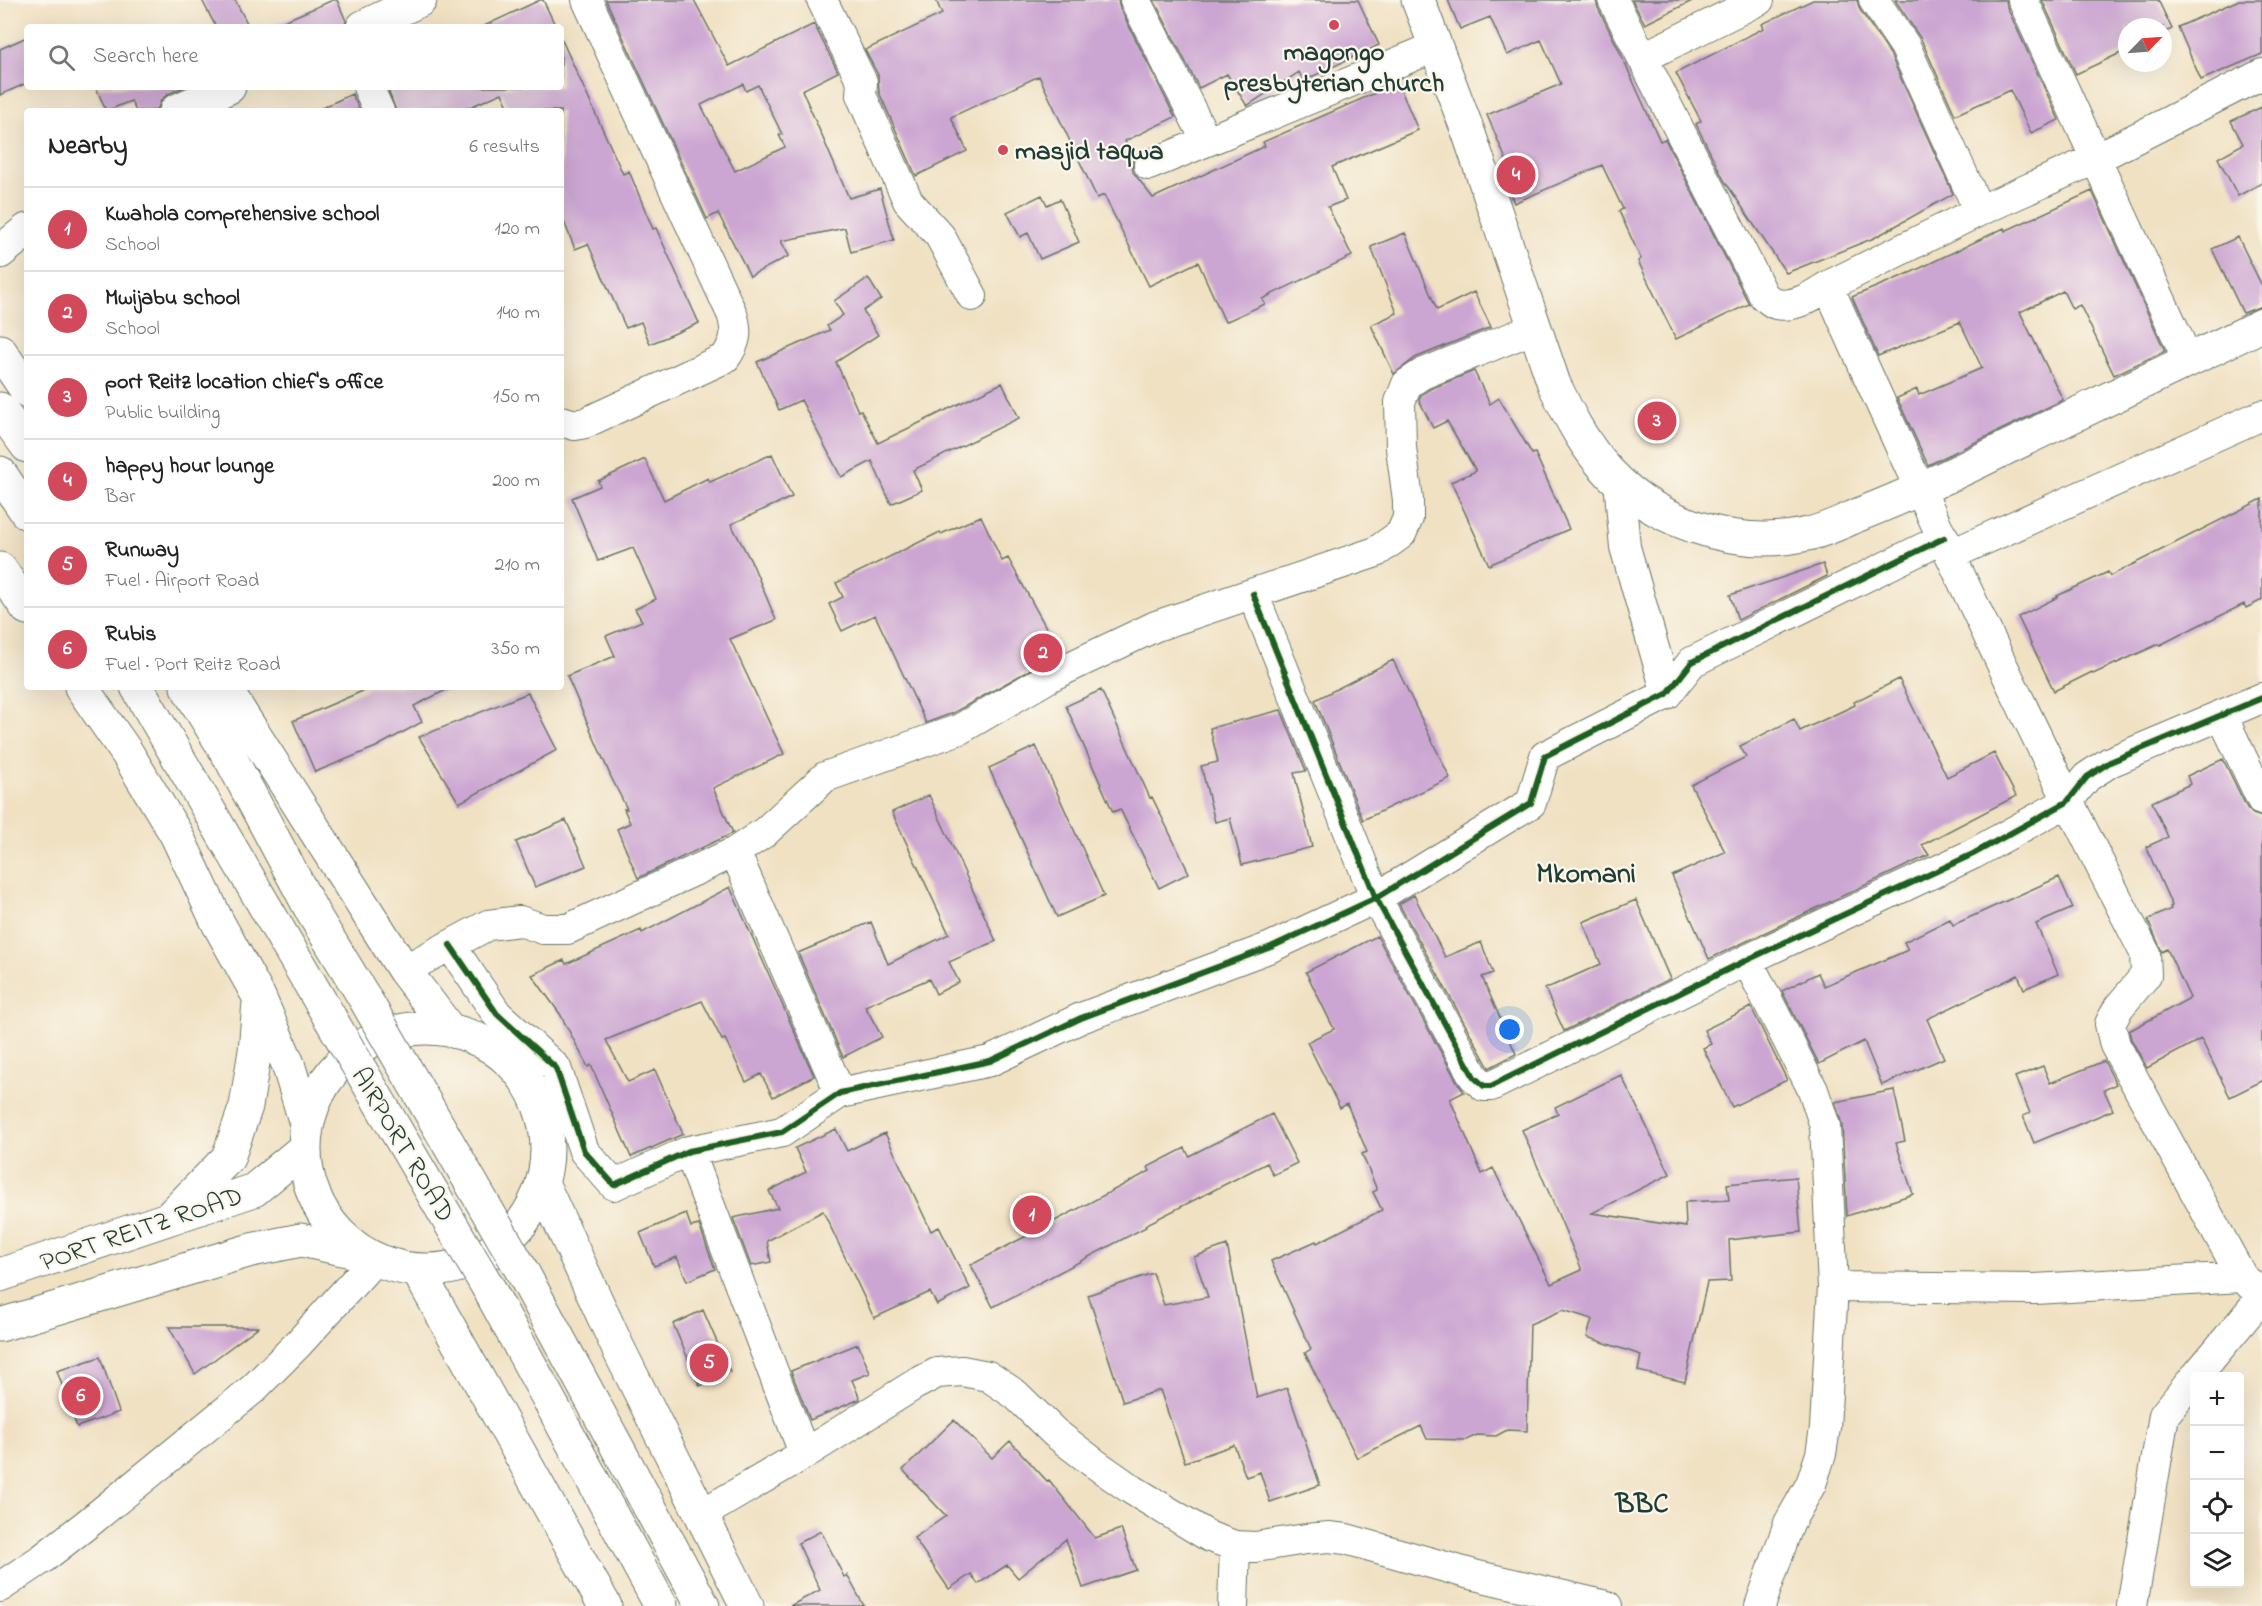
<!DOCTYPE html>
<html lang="en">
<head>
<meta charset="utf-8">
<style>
  body { margin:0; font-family:"Indie Flower",sans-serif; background:#f6f6f6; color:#222 }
  .controls { position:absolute; right:18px; bottom:18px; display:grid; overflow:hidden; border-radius:6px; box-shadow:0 6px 24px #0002 }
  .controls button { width:54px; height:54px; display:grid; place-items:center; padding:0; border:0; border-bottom:2px solid #e0e0e0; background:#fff; color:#222; font:30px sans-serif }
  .compass { position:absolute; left:2118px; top:18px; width:54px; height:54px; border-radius:50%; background:#fff; box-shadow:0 6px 24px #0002; rotate:65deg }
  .you { position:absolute; left:1510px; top:1030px; width:21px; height:21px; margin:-15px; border:4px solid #fff; border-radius:50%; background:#1a73e8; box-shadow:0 0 0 9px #1a73e833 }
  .badge { display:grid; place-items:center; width:39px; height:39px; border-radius:50%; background:#d1495b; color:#fff; font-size:20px; font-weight:700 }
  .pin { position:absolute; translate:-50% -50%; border:3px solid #fff; box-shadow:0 2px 6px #0006 }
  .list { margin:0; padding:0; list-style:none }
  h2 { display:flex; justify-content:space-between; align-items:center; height:78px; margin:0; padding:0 24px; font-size:26px }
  h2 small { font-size:20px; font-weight:400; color:#767676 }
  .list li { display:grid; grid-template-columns:39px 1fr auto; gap:18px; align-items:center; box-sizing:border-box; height:84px; padding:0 24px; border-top:2px solid #e0e0e0 }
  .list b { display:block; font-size:22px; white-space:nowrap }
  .list p { margin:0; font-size:20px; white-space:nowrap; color:#767676 }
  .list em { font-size:20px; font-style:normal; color:#767676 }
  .icon { flex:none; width:33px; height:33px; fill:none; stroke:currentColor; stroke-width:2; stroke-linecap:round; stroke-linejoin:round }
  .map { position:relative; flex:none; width:2262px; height:1606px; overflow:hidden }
  .search { position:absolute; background:#fff; box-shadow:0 6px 24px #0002; left:24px; top:24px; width:540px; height:66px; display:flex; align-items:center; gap:15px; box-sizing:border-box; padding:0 21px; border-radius:6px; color:#767676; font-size:22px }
  .panel { position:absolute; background:#fff; box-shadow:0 6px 24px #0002; left:24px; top:108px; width:540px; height:582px; border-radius:6px }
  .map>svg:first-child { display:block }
  .building { fill:#cca6d2; fill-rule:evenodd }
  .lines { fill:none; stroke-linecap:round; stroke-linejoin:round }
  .minor-casing { stroke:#687666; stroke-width:32 }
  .secondary-casing { stroke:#687666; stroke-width:35 }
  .minor { stroke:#fff; stroke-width:30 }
  .secondary { stroke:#fff; stroke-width:33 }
  .secondary-bridge-casing { stroke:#687666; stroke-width:35; stroke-linecap:butt }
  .secondary-bridge { stroke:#fff; stroke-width:33 }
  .cycleway-casing { stroke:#fbf7ec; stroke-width:10 }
  .cycleway { stroke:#1b5e20; stroke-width:6 }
  .poi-dot { fill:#d1495b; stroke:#fbf7ec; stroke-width:2 }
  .labels { text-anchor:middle; stroke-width:4.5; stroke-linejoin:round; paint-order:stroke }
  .poi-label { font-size:27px; font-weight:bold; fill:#1f3d34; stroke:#fbf7ec }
  .street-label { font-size:27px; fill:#1f3d34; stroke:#fbf7ec }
  .neighbourhood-label { font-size:28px; font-weight:bold; fill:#1f3d34; stroke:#fbf7ec }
</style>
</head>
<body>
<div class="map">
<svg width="2262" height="1606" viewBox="0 0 2262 1606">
  <rect width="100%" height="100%" fill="#fbf7ec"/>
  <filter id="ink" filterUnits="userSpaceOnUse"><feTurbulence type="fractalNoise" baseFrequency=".0167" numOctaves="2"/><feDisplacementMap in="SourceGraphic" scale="12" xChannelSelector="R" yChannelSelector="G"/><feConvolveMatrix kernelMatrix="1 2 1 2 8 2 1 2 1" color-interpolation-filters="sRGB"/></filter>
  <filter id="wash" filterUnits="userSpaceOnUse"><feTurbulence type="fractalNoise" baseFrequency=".008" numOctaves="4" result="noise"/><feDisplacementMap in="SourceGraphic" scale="24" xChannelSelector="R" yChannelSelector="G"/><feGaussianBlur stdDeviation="1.35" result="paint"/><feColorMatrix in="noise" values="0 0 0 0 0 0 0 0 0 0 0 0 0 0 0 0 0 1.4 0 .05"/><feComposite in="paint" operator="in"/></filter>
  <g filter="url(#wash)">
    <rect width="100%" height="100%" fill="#f0e1c3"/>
    <g id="blocks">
      <path class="building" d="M202,0H235L249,27H216Z
        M333,0H337L346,21L345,27H270Z
        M540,0H543L556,27H482Z
        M606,0H694L729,66L814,24L838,72L802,90L849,198L880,189L894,240L851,252L845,228L781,241L789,256L750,276L718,213L707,219ZM743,84L746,91L758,85L782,134L779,135L785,147L735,171L701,105Z
        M936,0H1118L1120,8L1175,117L1125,141L1134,158L1132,163L1133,172L1153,198L1265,146L1263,142L1398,83L1418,130L1332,167L1346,200L1328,207L1352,256L1262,299L1265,304L1225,322L1198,262L1149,286L1104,195L1097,198L1039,76L951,117L967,151L916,176L879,92L878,75L865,50L942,14Z
        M1154,0H1358L1379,45L1303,81L1299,72L1247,106L1227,74L1199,88Z
        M1448,0H1596L1598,8L1619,50L1660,141L1665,139L1749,304L1676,339L1638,261L1641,259L1619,211L1623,209L1602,165L1514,203L1502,173L1510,169L1487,115L1561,84L1541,40L1507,55L1490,17L1460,29Z
        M1632,0H1694L1645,24Z
        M1813,0H1857L1860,10L1890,54L1953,194L1874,238L1786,273L1724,180L1696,124L1701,121L1676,73L1764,28L1762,24Z
        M1895,0H2006L2007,7L2059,120L2031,133L2010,90L1955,115L1921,39Z
        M2042,0H2158L2172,29L2163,33V27H2127V50L2076,74Z
        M2239,0H2262V54L2201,80L2178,27Z
        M27,37V83L0,95V49Z
        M561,38L623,174L629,171L653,229L656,228L699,323L650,344L641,322L626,328L588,244L575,249L561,214V111H510L502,93L461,111H396L387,87H561Z
        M96,87H184L168,94L161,100L158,108L151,111H136L131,101L106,111Z
        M352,94L360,111H315Z
        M2262,107V183L2238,196L2218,158L2243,144L2231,121Z
        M2092,191L2165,351L2114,375L2080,305L2072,309L2063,291L2020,312L2063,400L1928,465L1897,398L1917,389L1919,395L1982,368L1960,322L1878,356L1852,297L1912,272L2004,228L2005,231Z
        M1042,195L1047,205L1060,199L1079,242L1040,259L1028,233L1020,237L1007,212Z
        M1405,233L1437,310L1474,292L1491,327L1415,358L1394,374L1371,325L1397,313L1371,247Z
        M2238,237L2262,286V306L2243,313L2212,249Z
        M868,278L881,299L863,311L878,335L836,362L858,411L861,410L878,443L1002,383L1019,418L913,470L922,490L891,504L872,461L841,477L801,400L779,410L757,362L830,330L827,326L843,315L834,301Z
        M1474,371L1490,404L1499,398L1532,454L1535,453L1569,529L1489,565L1451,482L1476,471L1447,421L1433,428L1419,400L1421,395L1430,389Z
        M772,454L792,497L731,524L753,565L776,620L730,639L784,754L713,788L733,833L638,878L617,829L630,823L624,809H627L611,777L567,676L615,656L606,636L642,621L635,609L656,599L633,548L598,561L572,498L600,486L598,481L645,459L664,500L708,478L710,482Z
        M2262,499V600L2246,608L2244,604L2208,622L2207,621L2160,645L2159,644L2093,674L2092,672L2054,691L2018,617L2058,597L2057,596L2108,572L2110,576Z
        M981,516L1002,561L1008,558L1060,653L953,713L926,723L875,615L842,631L829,604L843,597L836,583L940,532L941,534Z
        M1823,564L1827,576L1738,620L1730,595Z
        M1393,660L1450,778L1363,820L1315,700Z
        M1899,679L1947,777L1994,753L2016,796L1922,845L1929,855L1709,959L1672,876L1725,852L1691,785L1746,757L1740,746L1794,719L1800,731L1855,705L1854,702Z
        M372,687H452L414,706L422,722L376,747L315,772L293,721Z
        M1101,690L1150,798L1152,797L1189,873L1159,888L1120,809L1113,812L1066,706Z
        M528,693L557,750L459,803L419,737Z
        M1281,710L1306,771L1294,773L1312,847L1242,865L1230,818L1215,822L1201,766L1218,762L1210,728Z
        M1036,746L1104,896L1057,917L989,768Z
        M2223,759L2247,808L2253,814L2262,817V1081L2230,1097L2201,1039L2147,1068L2131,1039L2129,1031L2190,998L2167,949L2162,952L2148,920L2171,909L2170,907L2172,906L2146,847L2168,837L2152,802L2190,784L2187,776Z
        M929,795L996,941L949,962L959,982L936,994L929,979L865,1006L882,1037L843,1057L798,953L871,922L888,964L949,934L892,812Z
        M566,820L586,866L535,887L516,842Z
        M2059,877L2073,908L2036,924L2058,974L2024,989L2018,975L1927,1019L1944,1058L1882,1085L1864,1041L1819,1064L1782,991L1818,973L1824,986L1908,950L1904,942L1950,919L1953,925Z
        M730,887L814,1076L773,1097L761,1074L746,1082L725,1039L722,1040L702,1001L606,1040L628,1082L655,1070L683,1134L631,1157L591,1065L588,1067L560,1014L532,975L564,960L566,964L641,930L642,933Z
        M1414,895L1445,957L1481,942L1493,973L1482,977L1516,1054L1489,1068L1488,1066L1399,904Z
        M1636,900L1670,979L1564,1031L1545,989L1601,964L1583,922Z
        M1377,936L1459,1085L1464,1092L1450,1099L1482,1174L1493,1168L1551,1284L1582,1270L1522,1130L1558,1114L1555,1107L1621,1075L1670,1174L1592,1213L1686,1227L1685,1202L1729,1200L1727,1184L1796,1177L1801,1232L1729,1240L1731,1281L1707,1282L1685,1382L1638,1371L1641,1355L1587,1337L1592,1319L1563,1310L1530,1324L1527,1431L1507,1430L1496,1436L1477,1435L1466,1440L1427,1439L1421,1426L1357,1458L1305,1353L1311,1349L1271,1261L1316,1241L1317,1243L1382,1210L1373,1192L1377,1190L1362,1154L1367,1152L1347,1104L1340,1108L1307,1042L1334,1029L1306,972Z
        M1751,1007L1787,1080L1732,1107L1703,1048L1711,1044L1704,1030Z
        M2104,1061L2116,1084L2104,1090L2113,1110L2034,1143L2023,1116L2030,1113L2015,1077L2043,1066L2050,1083Z
        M1894,1090L1905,1141L1896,1143L1913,1194L1847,1216L1842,1125L1835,1102Z
        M1272,1114L1297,1163L1273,1175L1267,1163L1145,1225L1146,1227L993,1307L971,1265L1150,1171L1148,1167L1185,1148L1189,1156Z
        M836,1129L847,1151L885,1133L931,1231L939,1227L970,1288L937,1305L930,1292L874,1318L823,1211L767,1241L771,1262L751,1266L733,1218L778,1208L769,1191L806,1172L795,1148Z
        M686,1213L691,1227L699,1225L715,1269L687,1281L677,1257L654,1266L640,1233Z
        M1227,1245L1257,1398L1287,1388L1320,1485L1270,1502L1260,1472L1246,1477L1234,1445L1185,1462L1160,1390L1123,1402L1088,1295L1153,1273L1164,1305L1208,1297L1194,1257Z
        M703,1310L730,1372L700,1386L673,1324Z
        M169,1327H258L195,1374Z
        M858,1344L870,1373L852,1380L860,1399L810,1420L791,1371Z
        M100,1357L119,1412L77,1427L57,1371Z
        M954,1420L992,1458L1010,1441L1047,1481L1049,1480L1095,1538L1121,1529L1136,1570L1083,1588L1066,1539L1018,1578L1007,1565L978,1584L971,1574L949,1589L914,1538L946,1516L903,1470Z
        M821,1531L844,1577L847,1575L864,1606H790L820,1590L798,1543Z"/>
    </g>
  </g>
  <g filter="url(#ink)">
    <use href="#blocks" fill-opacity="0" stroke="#687666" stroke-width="1.5"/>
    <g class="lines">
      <defs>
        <path id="minor" d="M822,0L862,82L861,95L908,201L940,236L972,296
          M1135,0L1206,140
          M1613,0L1764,296C1767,298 1772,303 1776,304C1795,308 1814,295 1828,286L1979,211L2095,159L2262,74
          M1874,0L1905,46L1979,211
          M2023,0L2188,360
          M1642,58L1759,0
          M368,87L379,111
          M1149,165L1435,47
          M1828,286C1928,511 2032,734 2145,953L2146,975L2119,1007L2110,1024L2115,1045L2242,1277L2262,1295
          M561,421L575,425L585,423L725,358C736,343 738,332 732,314L587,0
          M1619,481L1625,547L1667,694
          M1952,554L2262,415
          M1253,594L1376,898L1474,1077L1484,1086H1491L1747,960L1973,854L2067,802L2087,777L2110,762L2262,698
          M2222,716L2262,800
          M735,852L840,1093
          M450,945L497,1014L556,1068L584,1151L614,1185L689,1151L782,1132L840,1093L990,1061L1081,1018L1271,947L1376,898L1531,803L1545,756L1667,694L1692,662L1944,538
          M1747,960L1813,1090L1825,1126L1833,1287L1825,1428L1821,1454L1811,1484L1789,1523L1760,1606
          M404,970L488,925L520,921L543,929H568L735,852L765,832L825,777L960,729L1053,675L1156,626L1376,552L1401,534L1408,518V500L1401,448L1400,402L1407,384L1422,374L1535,328
          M689,1151L799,1440L806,1453L914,1385L937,1373L962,1371L988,1376L1016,1395L1055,1433L1094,1463L1131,1489L1210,1537L1235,1546L1255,1547L1306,1539L1329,1537L1346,1539L1474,1575L1607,1606
          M1833,1287L2035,1289L2242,1277
          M2196,1376L2262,1297
          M702,1514L806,1453
          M0,1587L42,1559L87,1524L253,1389L298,1344L375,1259
          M1233,1606L1235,1546
          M2132,1606L2164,1415L2194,1378"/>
        <path id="secondary" d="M1418,0L1469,134L1554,384C1567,411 1580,438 1600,462C1648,521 1734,551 1808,534C1827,530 1846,520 1863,513C1911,494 1958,472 2004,449C2090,408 2176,366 2262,325
          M363,27L420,0
          M176,111L229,87
          M0,252L27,230
          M0,351L27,391
          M0,409L27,446
          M0,473L27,513
          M0,569L27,608
          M81,687L127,753L176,834L217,921L259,997L288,1064L307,1127
          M137,687L330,1018
          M187,687L232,761L314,915L364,997
          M224,687L404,970L449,1029
          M305 1149a121 121 0 1 1 242 0a121 121 0 1 1-242 0Z
          M543,1185L618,1348L747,1606
          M172,1215L228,1158L246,1106L255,1051L259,1002
          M418,1271L605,1606
          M522,1271L703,1606
          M0,1275L254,1190L305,1148
          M489,1289L661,1606
          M0,1325L251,1250L301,1240L360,1253"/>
      </defs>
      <use href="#minor" class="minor-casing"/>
      <use href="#secondary" class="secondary-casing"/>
      <use href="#minor" class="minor"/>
      <use href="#secondary" class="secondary"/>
      <defs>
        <path id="secondary-bridge" d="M364,997L522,1271
          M330,1018L489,1289"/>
      </defs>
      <use href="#secondary-bridge" class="secondary-bridge-casing"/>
      <use href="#secondary-bridge" class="secondary-bridge"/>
      <defs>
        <path id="cycleway" d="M1253,594L1376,898L1474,1077L1484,1086H1491L1747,960L1973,854L2067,802L2087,777L2110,762L2262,698
          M450,945L497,1014L556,1068L584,1151L614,1185L689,1151L782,1132L840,1093L990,1061L1081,1018L1271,947L1376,898L1531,803L1545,756L1667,694L1692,662L1944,538"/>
      </defs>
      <use href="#cycleway" class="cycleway-casing"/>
      <use href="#cycleway" class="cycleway"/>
    </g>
  </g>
  <g class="poi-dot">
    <circle cx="1334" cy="25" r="6"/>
    <circle cx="1003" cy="150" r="6"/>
  </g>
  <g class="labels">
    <g class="poi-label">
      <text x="1334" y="60">magongo<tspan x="1334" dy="31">presbyterian church</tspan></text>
      <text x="1015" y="159" text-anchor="start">masjid taqwa</text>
    </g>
    <g class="street-label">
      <text transform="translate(404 1144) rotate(59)" y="9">AIRPORT ROAD</text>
      <text transform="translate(141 1228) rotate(-19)" y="9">PORT REITZ ROAD</text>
    </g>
    <g class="neighbourhood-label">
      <text x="1586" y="882">Mkomani</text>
      <text x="1642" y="1512">BBC</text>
    </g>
  </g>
</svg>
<div class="controls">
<button>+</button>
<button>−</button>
<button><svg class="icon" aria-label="locate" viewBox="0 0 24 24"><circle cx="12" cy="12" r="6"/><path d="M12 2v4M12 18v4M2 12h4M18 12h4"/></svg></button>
<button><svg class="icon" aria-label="layers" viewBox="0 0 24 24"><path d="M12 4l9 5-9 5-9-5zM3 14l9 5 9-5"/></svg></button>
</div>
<svg class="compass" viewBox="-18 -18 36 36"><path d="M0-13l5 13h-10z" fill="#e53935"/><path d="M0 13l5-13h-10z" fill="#767676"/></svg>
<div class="you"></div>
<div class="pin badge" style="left:1032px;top:1215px">1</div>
<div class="pin badge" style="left:1043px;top:653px">2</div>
<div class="pin badge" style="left:1657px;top:421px">3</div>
<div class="pin badge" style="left:1516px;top:175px">4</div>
<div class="pin badge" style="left:709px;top:1363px">5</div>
<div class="pin badge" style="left:81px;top:1396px">6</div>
<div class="search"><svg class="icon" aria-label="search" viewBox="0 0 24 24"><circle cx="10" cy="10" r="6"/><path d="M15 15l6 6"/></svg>Search here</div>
<section class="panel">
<h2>Nearby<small>6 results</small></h2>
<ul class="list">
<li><span class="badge">1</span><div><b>Kwahola comprehensive school</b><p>School</p></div><em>120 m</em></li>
<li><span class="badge">2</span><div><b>Mwijabu school</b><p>School</p></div><em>140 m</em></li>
<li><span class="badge">3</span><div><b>port Reitz location chief's office</b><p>Public building</p></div><em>150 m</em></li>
<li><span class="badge">4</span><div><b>happy hour lounge</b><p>Bar</p></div><em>200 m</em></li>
<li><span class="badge">5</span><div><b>Runway</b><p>Fuel · Airport Road</p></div><em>210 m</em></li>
<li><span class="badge">6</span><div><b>Rubis</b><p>Fuel · Port Reitz Road</p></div><em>350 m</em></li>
</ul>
</section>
</div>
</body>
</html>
